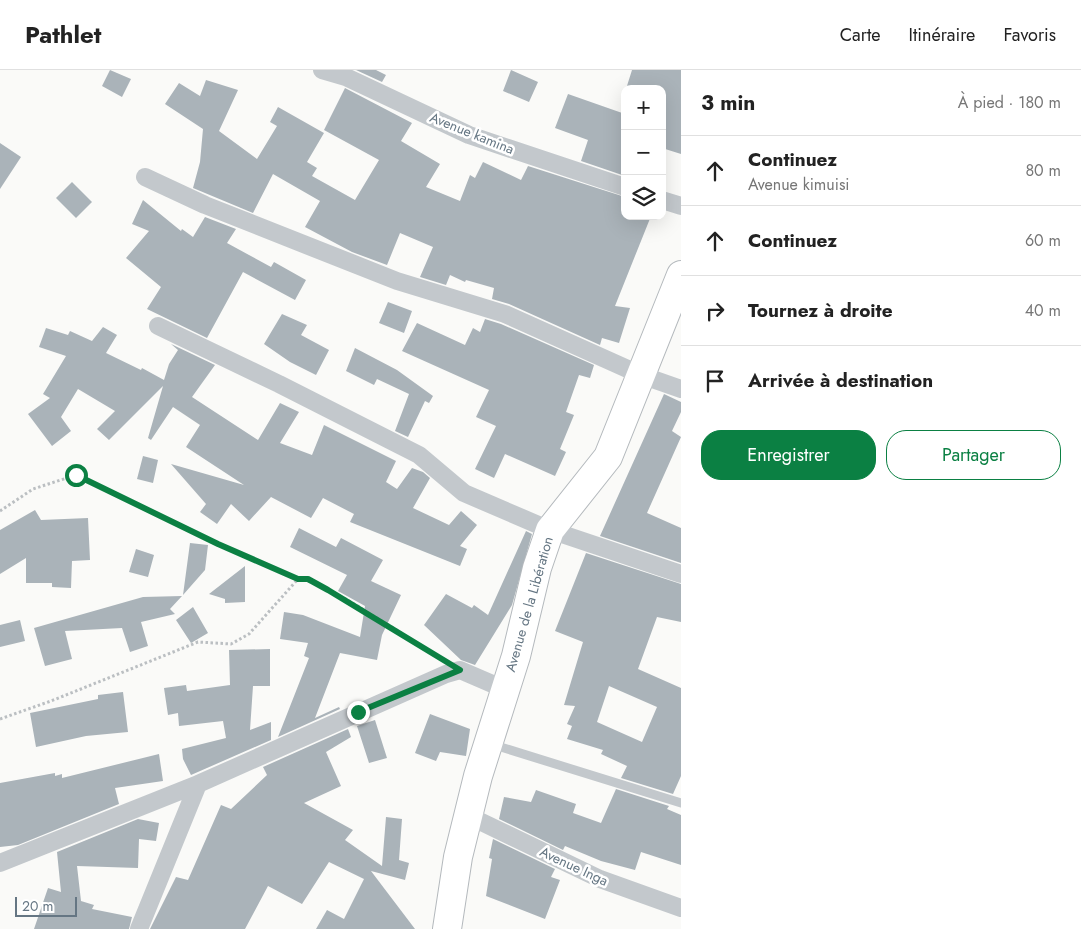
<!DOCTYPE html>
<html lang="fr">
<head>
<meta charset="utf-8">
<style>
  body { margin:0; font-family:Jost,sans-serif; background:#f6f6f6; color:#222 }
  .controls { position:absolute; right:15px; top:15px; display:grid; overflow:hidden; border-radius:10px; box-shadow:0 5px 20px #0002 }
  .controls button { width:45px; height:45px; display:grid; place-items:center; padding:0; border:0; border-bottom:1px solid #e0e0e0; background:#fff; color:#222; font:25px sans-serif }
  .scale { position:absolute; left:15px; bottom:12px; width:62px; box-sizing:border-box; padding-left:5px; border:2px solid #657683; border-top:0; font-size:14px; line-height:18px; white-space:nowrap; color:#657683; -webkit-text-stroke:4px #fff; paint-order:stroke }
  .stop { position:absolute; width:15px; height:15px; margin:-11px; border:4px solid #0b8043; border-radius:50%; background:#fff }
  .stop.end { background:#0b8043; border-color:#fff; box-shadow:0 1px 5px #0008 }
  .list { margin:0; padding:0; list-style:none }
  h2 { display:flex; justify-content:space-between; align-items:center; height:65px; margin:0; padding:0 20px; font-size:21px }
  h2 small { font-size:16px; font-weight:400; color:#767676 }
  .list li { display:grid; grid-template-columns:32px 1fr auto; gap:15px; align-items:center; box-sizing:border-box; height:70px; padding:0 20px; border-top:1px solid #e0e0e0 }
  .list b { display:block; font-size:19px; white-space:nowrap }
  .list p { margin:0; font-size:16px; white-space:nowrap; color:#767676 }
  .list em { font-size:16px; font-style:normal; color:#767676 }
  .actions { display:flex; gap:10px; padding:15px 20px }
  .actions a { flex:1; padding:11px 0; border:1px solid #0b8043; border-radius:20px; text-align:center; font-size:18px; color:#0b8043 }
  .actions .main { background:#0b8043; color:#fff }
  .icon { flex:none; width:28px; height:28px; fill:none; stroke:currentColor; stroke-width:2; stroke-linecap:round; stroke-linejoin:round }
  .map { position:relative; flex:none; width:681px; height:859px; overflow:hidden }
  header { display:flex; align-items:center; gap:30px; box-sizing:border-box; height:70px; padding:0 25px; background:#fff; border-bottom:1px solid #e0e0e0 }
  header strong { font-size:24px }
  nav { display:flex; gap:28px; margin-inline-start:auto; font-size:18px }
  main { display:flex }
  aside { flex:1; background:#fff }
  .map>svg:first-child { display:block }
  .building { fill:#aab3b9; fill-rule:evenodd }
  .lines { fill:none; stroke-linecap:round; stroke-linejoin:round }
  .highway-casing { stroke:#b4b9bd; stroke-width:30 }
  .path { stroke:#bbbfc2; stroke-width:3; stroke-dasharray:2.5 2.5; stroke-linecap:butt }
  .lane { stroke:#c3c8cc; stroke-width:9 }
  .street { stroke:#c3c8cc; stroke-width:18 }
  .highway { stroke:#fff; stroke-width:28 }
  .route { stroke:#0b8043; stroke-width:6 }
  .labels { text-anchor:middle; stroke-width:5; stroke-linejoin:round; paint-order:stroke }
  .street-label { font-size:14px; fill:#657683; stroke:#fff }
</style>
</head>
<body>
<header>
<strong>Pathlet</strong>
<nav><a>Carte</a><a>Itinéraire</a><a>Favoris</a></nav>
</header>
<main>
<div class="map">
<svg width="681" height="859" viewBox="0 0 681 859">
  <rect width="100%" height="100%" fill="#fafaf8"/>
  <path class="building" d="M110,0L131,9L122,27L102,16Z
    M356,0H376L386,5L382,12Z
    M511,0L538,12L529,32L503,21Z
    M632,0H681V84L662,78V19H626Z
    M206,10L238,20L219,61L257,89L277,56L270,52L278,37L324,63L307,92L317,98L312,106L355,130L379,90L324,60L345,18L412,53L401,71L440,94L426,117L460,131L470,105L475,108L483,92L521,110L528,96L625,127V146H651L615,236L630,238L619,273L602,268L600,275L509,234L492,229L494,218L466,210L465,212L450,205L446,215L420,207L433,177L400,163L387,195L352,182L305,157L320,131L273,104L253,143L193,118L200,92L203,59L165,34L179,13L200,26Z
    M568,24L625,44V106L581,91L588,70L555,58Z
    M0,73L21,87L0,119Z
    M72,112L92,132L76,148L56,128Z
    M143,130L181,161L182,159L193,167L205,147L236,159L227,173L271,197L274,192L306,210L295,230L243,202L207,268L147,239L161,217L126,188L149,161L132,154Z
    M388,232L412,241L404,263L379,253Z
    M282,244L307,255L301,265L329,280L316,305L290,292L264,274Z
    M485,249L501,254L594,295L590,308L579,305L566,342L574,345L560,379L566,382L555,406L505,384L494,408L475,399L496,356L476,347L489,320L402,281L417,253L465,275L473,258L480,262Z
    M103,257L117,265L106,283L141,300L142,298L164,310L169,294L178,280L171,274L215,295L192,327L258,370L280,333L299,342L280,373L312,385L324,355L396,391L386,412L397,419L412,398L423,402L430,408L413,438L449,455L461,441L477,455L460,476L467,479L460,496L350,452L354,444L323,428L311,448L271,427L249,451L231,434L217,454L200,442L206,434L171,394L244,415L186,377L200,355L173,337L151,370L148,368L163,316L109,370L97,359L115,341L78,319L61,347L71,361L52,376L28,344L50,328L43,324L66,286L39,277L46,258L68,265L70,261L92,271Z
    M355,278L397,300L433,326L429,333L425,331L408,367L395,361L409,324L377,309L374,315L346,301Z
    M664,324L681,332V342L672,361L681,367L647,443L681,458V493L600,466Z
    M143,386L158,390L153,413L137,409Z
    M35,440L41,450L88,448L90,490L72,491L71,518L52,517V513H26V488L0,504V460Z
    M299,458L336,477L341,468L383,490L371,511L401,525L382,565L377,590L340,583L315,648L339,637L340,639L278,667L309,588L304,586L308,573L280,569L284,542L303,545L360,567L365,536L338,521L347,505L290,477Z
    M526,461L532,464L512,535L475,595L461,590L424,555L446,524L472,538L474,535L488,545Z
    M190,473L208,475L205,500L183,525Z
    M136,479L154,485L148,507L129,502Z
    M586,483L681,514V552L657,547L638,599L681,618V706L673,724L621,708L627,696L601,684L603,680L567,669L572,656L567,654L575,636L564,635L583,572L555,561ZM609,616L657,637L642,672L597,652Z
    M245,496V532L225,533V529L209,524Z
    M182,526L170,539L175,544L141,552L148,576L130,582L122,558L65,561L72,589L45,596L34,558L143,527Z
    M193,537L208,563L191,573L176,550Z
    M20,550L25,571L0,577V555Z
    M270,579V616H253L250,660L271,652V670L191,705L183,689L182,679L226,668L223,651L179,656L178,643L168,645L164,618L186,615L187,621L230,615L229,580Z
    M123,622L128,662L86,666L36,677L30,643L98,629V625Z
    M430,644L470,659L466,686L440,682L436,691L415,683Z
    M375,650L387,688L369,693L357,656Z
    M348,659L351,667L326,682L341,716L304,733L353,760L345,770L382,796L386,747L402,749L399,790L409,793L405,810L371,801L415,859H316L327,840L344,849L364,809L329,792L302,834L268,816L245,859H150L176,807L188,810L221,735L231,739L267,705L263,697Z
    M159,684L163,711L115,718L119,734L18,775L0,777V713L55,703V706L62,704V708Z
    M616,719L669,736L667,739L681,745V795L641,782L635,800L601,791L565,776L563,780L499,749L504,727L531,732L536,720L576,734L573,743L601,753Z
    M138,749L159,753L156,771L139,769L138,798L77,796L81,831L94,835L92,839L132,847L129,859H34L48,818L61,822L57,782Z
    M493,769L555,799L551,807L560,810L545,849L486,826L492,789L489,788Z"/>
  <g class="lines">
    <defs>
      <path id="highway" d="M447,859L458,787L478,706L516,586L537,498L550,460L608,387L681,205"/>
    </defs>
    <use href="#highway" class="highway-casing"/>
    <path class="path" d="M0,441L33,419L76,405L218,474L298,509
      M0,649L51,631L198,572L231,574L249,564L298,509C324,510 411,570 438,587"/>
    <path class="lane" d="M491,674L681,733"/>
    <path class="street" d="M322,0L346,7L469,65L625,117
      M145,107L205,135L397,211L505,244L641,305L681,319
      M662,130L681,136
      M158,256L279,314L419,385L464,423L550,460L681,504
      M469,746L600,809L681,838
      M0,793L198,714L446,604L460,600L504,619
      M139,859L198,714"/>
    <use href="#highway" class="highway"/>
  </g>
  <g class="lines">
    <path class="route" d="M76,405L218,474L298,509H308L328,520L460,600L358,642"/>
  </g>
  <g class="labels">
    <g class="street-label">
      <text transform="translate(472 63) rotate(22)" y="5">Avenue kamina</text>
      <text transform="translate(529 534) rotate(-74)" y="5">Avenue de la Libération</text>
      <text transform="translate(574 796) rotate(25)" y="5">Avenue Inga</text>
    </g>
  </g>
</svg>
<div class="controls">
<button>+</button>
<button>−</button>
<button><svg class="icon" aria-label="layers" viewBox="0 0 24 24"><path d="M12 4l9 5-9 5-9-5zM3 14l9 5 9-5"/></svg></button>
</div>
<div class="scale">20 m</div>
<div class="stop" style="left:76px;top:405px"></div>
<div class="stop end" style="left:358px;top:642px"></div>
</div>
<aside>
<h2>3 min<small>À pied · 180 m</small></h2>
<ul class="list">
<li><svg class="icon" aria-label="ahead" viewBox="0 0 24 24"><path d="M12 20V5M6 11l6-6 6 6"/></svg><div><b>Continuez</b><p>Avenue kimuisi</p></div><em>80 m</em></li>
<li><svg class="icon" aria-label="ahead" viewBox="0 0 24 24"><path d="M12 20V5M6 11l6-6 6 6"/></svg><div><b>Continuez</b></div><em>60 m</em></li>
<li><svg class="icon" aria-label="right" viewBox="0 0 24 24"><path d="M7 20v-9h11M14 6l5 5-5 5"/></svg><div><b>Tournez à droite</b></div><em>40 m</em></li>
<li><svg class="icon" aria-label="arrive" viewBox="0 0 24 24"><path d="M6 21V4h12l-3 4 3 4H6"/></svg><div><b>Arrivée à destination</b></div></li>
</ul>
<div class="actions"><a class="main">Enregistrer</a><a>Partager</a></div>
</aside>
</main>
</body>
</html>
